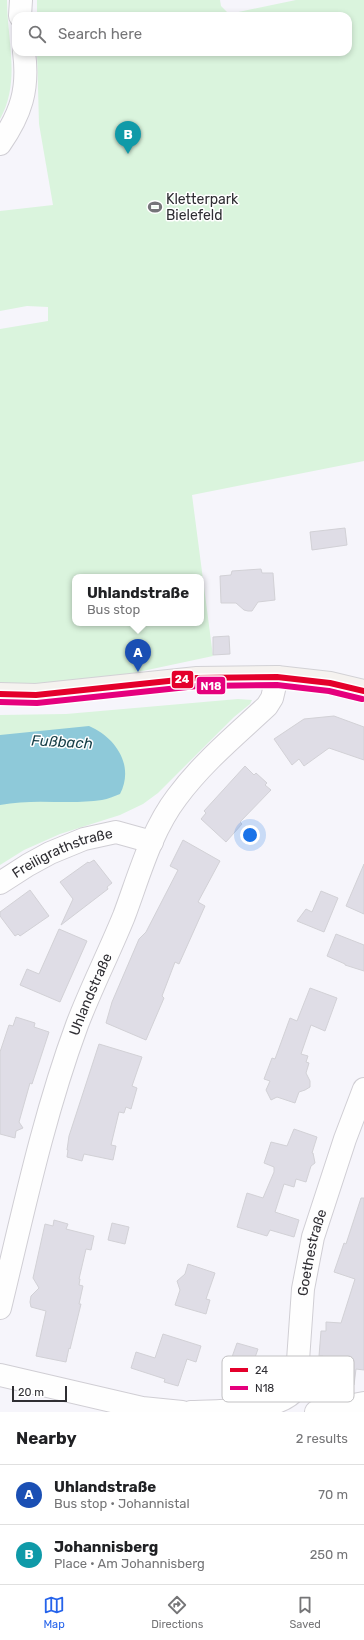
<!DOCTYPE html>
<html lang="en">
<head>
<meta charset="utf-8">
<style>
  body { margin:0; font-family:Rubik,sans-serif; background:#f2f2f2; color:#202124 }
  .scale { position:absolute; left:12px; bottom:10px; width:55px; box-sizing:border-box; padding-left:4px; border:2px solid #2f2e33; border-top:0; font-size:11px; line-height:14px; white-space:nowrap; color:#2f2e33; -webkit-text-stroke:3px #fff; paint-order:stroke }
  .you { position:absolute; left:250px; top:835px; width:14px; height:14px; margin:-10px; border:3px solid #fff; border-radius:50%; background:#1a73e8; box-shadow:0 0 0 6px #1a73e833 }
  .badge { display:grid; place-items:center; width:26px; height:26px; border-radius:50%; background:#2563eb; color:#fff; font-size:13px; font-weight:700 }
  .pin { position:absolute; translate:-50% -33px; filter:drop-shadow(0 1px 2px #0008) }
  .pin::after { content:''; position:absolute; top:21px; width:14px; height:12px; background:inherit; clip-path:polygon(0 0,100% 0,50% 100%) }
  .popup { position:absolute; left:72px; top:574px; width:132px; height:52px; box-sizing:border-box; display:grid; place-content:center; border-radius:8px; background:#fff; filter:drop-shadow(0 1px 3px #0005); font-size:13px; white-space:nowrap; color:#757577 }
  .popup b { font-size:15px; color:#202124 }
  .popup::after { content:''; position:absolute; left:50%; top:100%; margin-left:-8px; border:8px solid transparent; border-top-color:#fff }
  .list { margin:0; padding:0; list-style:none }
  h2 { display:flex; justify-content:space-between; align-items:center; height:52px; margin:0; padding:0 16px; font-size:17px }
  h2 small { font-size:13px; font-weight:400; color:#757577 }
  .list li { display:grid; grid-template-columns:26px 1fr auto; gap:12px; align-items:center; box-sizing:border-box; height:60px; padding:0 16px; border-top:1px solid #e0e0e0 }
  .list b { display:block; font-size:15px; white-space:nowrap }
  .list p { margin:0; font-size:13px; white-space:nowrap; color:#757577 }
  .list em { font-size:13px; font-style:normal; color:#757577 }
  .icon { flex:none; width:22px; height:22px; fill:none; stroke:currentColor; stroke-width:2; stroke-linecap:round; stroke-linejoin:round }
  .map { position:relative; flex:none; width:364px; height:1412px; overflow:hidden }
  .search { position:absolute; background:#fff; box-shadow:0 2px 6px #0003; left:12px; right:12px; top:12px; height:44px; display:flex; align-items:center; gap:10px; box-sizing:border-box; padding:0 14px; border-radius:12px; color:#757577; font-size:15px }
  .sheet { height:172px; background:#fff }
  nav { display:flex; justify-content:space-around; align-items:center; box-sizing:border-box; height:56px; border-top:1px solid #e0e0e0; background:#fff; font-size:11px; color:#757577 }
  nav a { display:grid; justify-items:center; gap:2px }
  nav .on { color:#2563eb }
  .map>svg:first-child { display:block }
  .green { fill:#daf4dd; fill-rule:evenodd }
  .water { fill:#8ec9d9 }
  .building { fill:#dfdde6; stroke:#d2d1d6 }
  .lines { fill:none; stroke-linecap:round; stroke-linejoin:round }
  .minor-casing { stroke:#d0ced4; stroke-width:24 }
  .major-casing { stroke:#d2d1d5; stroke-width:24 }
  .minor { stroke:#fefefe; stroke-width:22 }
  .major { stroke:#f5f2ef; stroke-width:22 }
  .bus-1-casing { stroke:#fff; stroke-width:9 }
  .bus-2-casing { stroke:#fff; stroke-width:9 }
  .bus-1 { stroke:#e4002b; stroke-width:6 }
  .bus-2 { stroke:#e5007d; stroke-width:6 }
  .labels { text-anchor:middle; stroke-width:3; stroke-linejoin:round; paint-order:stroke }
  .poi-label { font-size:14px; fill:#2f2e33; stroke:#fff; text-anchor:start }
  .street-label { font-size:14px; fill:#2f2e33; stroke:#fff }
  .water-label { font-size:15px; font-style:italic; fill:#163e47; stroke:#fff }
  .key { fill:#fff; stroke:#c1c0c2; stroke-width:1 }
  .key-label { font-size:11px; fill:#2f2e33 }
  .line-badge { stroke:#fff; stroke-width:1.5 }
  .badge-label { font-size:11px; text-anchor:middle; font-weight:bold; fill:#fff }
</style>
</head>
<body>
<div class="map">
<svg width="364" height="1412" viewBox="0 0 364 1412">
  <rect width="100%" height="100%" fill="#f6f5fb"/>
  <path class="green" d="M0,0H7C7,40 21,82 0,119Z
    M37,0H220L221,6L229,14L296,0H364V461L192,495L213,656L124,675L35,686L0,684V329L48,321V307L27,306L0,311V211L53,205L39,124L37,52H348V16H37ZM75,577H201V623H75Z
    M238,699L252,700L250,704L234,717L158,793L143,804L120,815L60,834L24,850L0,865V715L66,714Z"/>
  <path class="water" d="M89,726C115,737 135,765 120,794C114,796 108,799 102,800C68,805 34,798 0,805V735Z"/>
  <path class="building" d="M345,528L347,545L312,550L310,532Z
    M261,569L262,573H273L275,600L258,602L252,611H248L244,610L236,603H221L220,576L231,575L232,571Z
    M229,636L230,654L213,655V637Z
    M334,716L364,727V760L329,748L304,766L299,759L292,765L274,739L304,719Z
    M245,766L254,775L256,773L267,783L265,785L271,790L240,822L242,824L226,842L201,819L206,813L204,811Z
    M183,840L220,861L198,902L205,906L179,964L175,962L162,996L164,998L146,1040L106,1023L112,1002L139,939L146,932L178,870L170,866Z
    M94,860L112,883L107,887L108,889L61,925L73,899L60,882L88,862L89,863Z
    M364,864V914L346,906Z
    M30,890L49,916L20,936L18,934L15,936L0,916V912Z
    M321,891L338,898L324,932L297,921L306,909L312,912Z
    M59,929L87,941L60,1002L20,985L27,969L39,974Z
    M336,934L364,945V971L345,965V964L327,956Z
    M310,988L337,998L325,1031L311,1025L301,1054L308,1056L306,1062L309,1063L306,1073L310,1081V1087L305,1090L299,1092L295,1103L277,1097L271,1100L266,1090L270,1081L264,1079L272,1058L275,1059L290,1018L297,1021Z
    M16,1017L35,1023L34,1027L49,1032L32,1084L30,1083L19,1122L23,1128L16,1131L15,1138L0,1134V1052L9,1025L13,1026Z
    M99,1044L142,1057L132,1086L137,1088L131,1109L126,1107L124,1113L119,1112L111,1145L116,1146L113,1160L84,1154L82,1161L67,1157L68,1150H67L69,1136Z
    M294,1129L317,1137L312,1153H313L315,1163L311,1166L306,1182L296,1179L294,1187L284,1184L275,1212L299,1220L294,1237L270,1230L267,1236L237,1227L247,1193L263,1198L274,1172V1167L264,1163L271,1142L287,1146Z
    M361,1198H364V1370L356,1369L354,1385L323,1382L333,1366H322L323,1356H319L321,1331H326V1322L341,1323L355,1279L334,1272L344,1243L346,1244Z
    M54,1220L68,1224L66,1229L94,1236L91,1250L86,1249L79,1279H80L79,1285L83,1286L79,1304H81L70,1349L69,1348L66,1362L36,1356L46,1311L31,1307L30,1302L31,1296L39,1288L33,1278L45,1224L53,1226Z
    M112,1223L129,1227L125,1244L108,1240Z
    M188,1264L215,1273L206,1299L210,1300L206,1314L175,1305L180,1290L177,1281L185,1274Z
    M163,1334L201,1346L196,1362L187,1359L178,1386L164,1382L165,1379L131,1368L136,1352L155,1358Z
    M237,1343L258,1349L253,1363L232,1357Z"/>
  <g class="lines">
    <defs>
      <g id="minor">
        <path d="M20,16L21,0"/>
        <path d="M0,144C21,114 29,89 24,52"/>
        <path id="s1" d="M0,883L28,865L50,853L84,839L116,832L152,842"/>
        <path id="s2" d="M0,1308C23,1213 43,1117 77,1025C91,988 109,953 124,916C139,876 151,831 177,797C203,762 236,735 267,706L272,698L277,677"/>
        <path d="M0,1375L142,1408L182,1412"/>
        <path id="s3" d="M191,1412C219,1411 279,1412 296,1389L303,1289L313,1237L345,1139L364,1089"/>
        <path d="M316,1412L364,1403"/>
      </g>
      <path id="major" d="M0,694L36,695L197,678L277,677L330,683L364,691"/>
    </defs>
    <use href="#minor" class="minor-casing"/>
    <use href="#major" class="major-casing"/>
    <use href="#minor" class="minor"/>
    <use href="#major" class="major"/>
    <defs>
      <path id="bus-1" d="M0,694L36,695L197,678L277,677L330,683L364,691"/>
      <path id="bus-2" d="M0,702L37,703L197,686L277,685L329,691L362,699"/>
    </defs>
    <use href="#bus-1" class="bus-1-casing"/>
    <use href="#bus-2" class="bus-2-casing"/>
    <use href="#bus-1" class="bus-1"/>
    <use href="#bus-2" class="bus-2"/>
  </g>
  <defs>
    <symbol id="stadium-bare" viewBox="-9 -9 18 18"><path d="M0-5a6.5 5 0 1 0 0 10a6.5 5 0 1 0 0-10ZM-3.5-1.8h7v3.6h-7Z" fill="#757479" stroke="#fff" stroke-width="2.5" paint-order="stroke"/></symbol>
  </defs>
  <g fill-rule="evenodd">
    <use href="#stadium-bare" x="145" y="197" width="20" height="20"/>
  </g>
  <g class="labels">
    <g class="poi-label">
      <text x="166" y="204">Kletterpark<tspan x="166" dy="16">Bielefeld</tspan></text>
    </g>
    <g class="street-label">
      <text dy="5" stroke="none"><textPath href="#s1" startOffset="70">Freiligrathstraße</textPath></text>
      <text dy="5" stroke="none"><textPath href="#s2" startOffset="327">Uhlandstraße</textPath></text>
      <text dy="5" stroke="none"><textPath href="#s3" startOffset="248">Goethestraße</textPath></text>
    </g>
    <g class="water-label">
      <text transform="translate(62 742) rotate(3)" y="5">Fußbach</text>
    </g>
  </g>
  <rect x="222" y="1356" width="132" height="46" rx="6" class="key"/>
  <rect x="230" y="1368" width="18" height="4" fill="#e4002b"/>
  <rect x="230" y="1386" width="18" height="4" fill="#e5007d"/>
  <g class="key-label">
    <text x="255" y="1374">24</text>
    <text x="255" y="1392">N18</text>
  </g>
  <g class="line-badge">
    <rect x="171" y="670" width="23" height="19" rx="4" fill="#e4002b"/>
    <rect x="196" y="676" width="30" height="19" rx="4" fill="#e5007d"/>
  </g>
  <g class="badge-label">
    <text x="182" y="683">24</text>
    <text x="211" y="690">N18</text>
  </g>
</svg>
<div class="scale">20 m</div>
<div class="you"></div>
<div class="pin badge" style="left:138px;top:672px;background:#1a4fb4">A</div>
<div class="popup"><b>Uhlandstraße</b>Bus stop</div>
<div class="pin badge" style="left:128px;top:154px;background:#0f9aa8">B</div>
<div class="search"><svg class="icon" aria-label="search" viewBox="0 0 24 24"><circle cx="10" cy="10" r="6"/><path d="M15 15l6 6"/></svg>Search here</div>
</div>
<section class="sheet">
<h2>Nearby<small>2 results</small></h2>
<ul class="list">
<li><span class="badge" style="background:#1a4fb4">A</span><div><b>Uhlandstraße</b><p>Bus stop · Johannistal</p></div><em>70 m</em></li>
<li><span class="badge" style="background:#0f9aa8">B</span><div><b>Johannisberg</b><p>Place · Am Johannisberg</p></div><em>250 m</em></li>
</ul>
</section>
<nav>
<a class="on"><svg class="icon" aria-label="map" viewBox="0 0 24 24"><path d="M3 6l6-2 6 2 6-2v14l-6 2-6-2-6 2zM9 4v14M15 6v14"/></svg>Map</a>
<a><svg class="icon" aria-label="directions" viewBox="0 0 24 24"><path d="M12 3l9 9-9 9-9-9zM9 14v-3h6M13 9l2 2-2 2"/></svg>Directions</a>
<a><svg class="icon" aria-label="saved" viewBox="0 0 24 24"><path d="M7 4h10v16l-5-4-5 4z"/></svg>Saved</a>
</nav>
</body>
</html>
